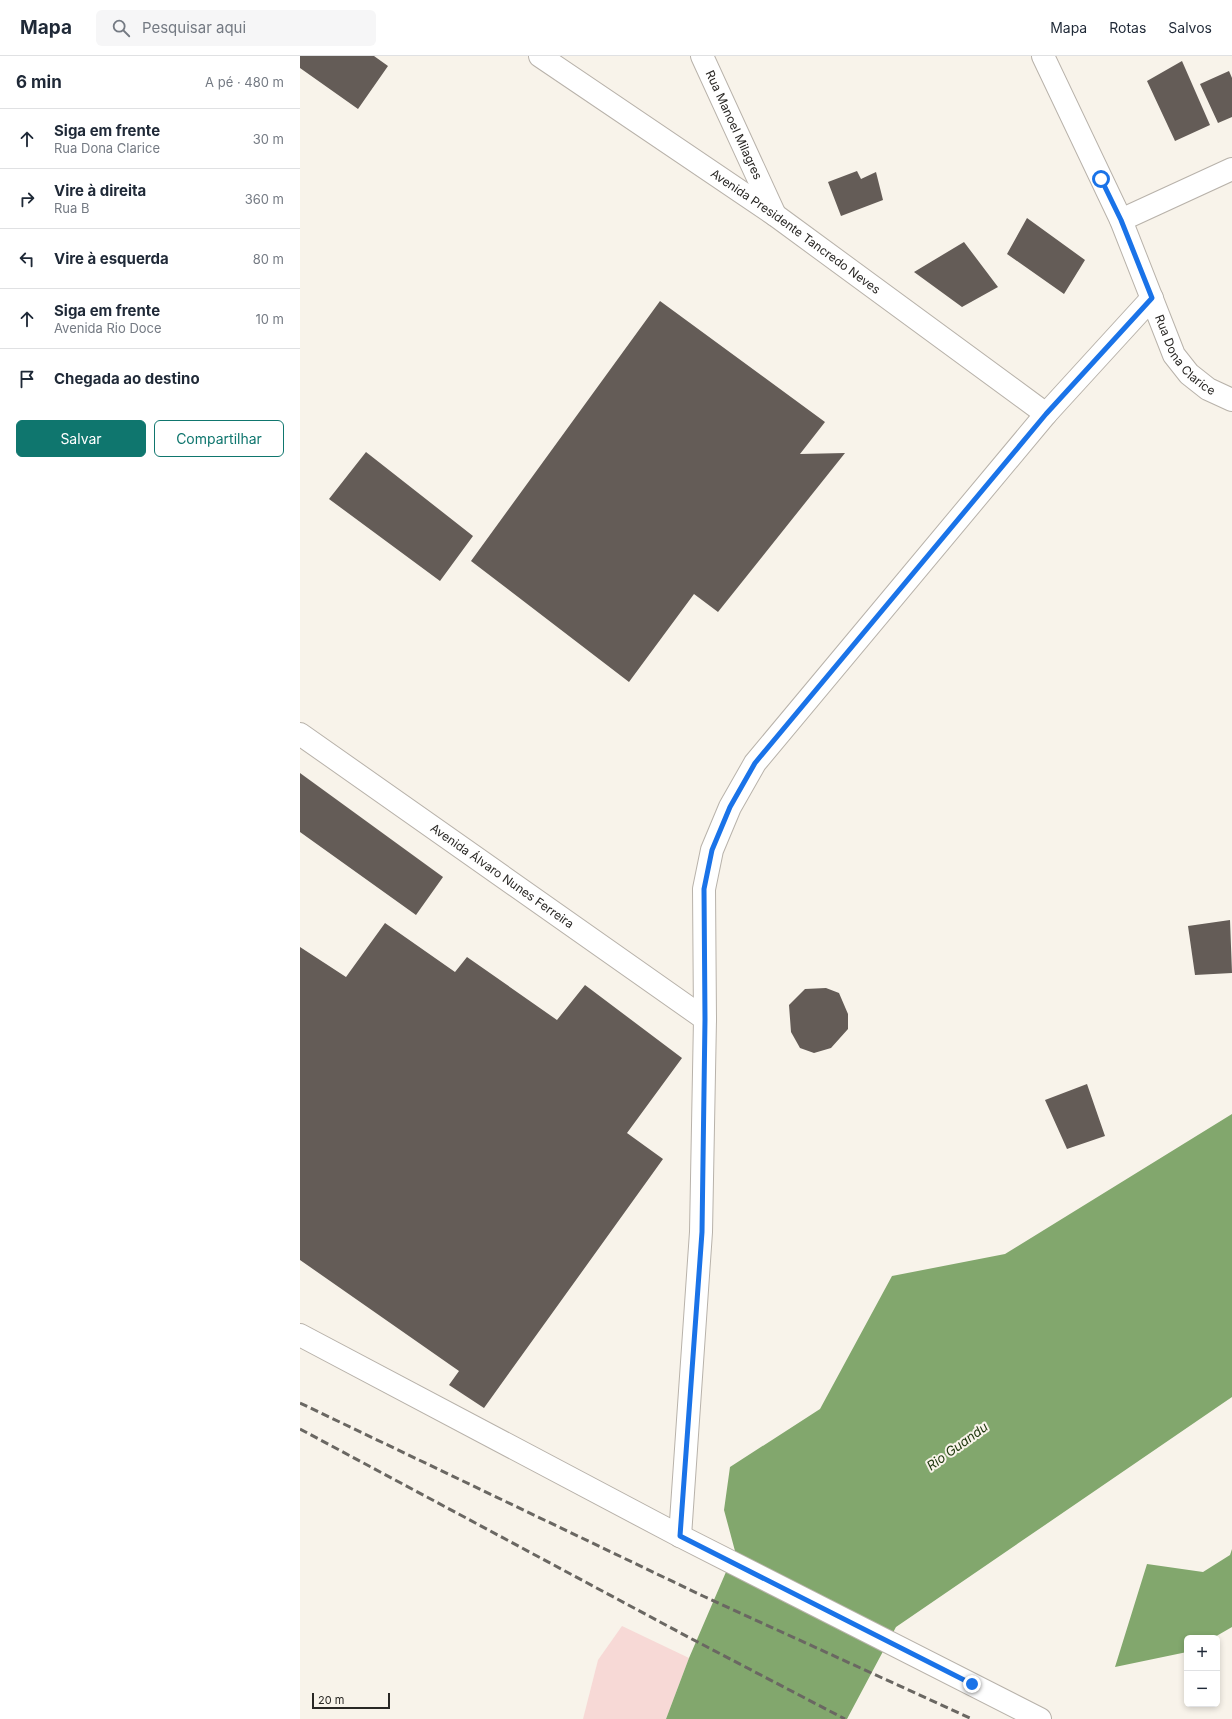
<!DOCTYPE html>
<html lang="pt">
<head>
<meta charset="utf-8">
<style>
  body { margin:0; font-family:Inter,sans-serif; background:#f6f6f7; color:#1f2937 }
  .controls { position:absolute; right:12px; bottom:12px; display:grid; overflow:hidden; border-radius:6px; box-shadow:0 2px 6px #0003 }
  .controls button { width:36px; height:36px; display:grid; place-items:center; padding:0; border:0; border-bottom:1px solid #e0e1e3; background:#fff; color:#1f2937; font:20px sans-serif }
  .scale { position:absolute; left:12px; bottom:10px; width:78px; box-sizing:border-box; padding-left:4px; border:2px solid #292724; border-top:0; font-size:11px; line-height:14px; white-space:nowrap; color:#292724; -webkit-text-stroke:3px #f8f3ea; paint-order:stroke }
  .stop { position:absolute; width:12px; height:12px; margin:-9px; border:3px solid #1a73e8; border-radius:50%; background:#fff }
  .stop.end { background:#1a73e8; border-color:#fff; box-shadow:0 1px 4px #0008 }
  .list { margin:0; padding:0; list-style:none }
  h2 { display:flex; justify-content:space-between; align-items:center; height:52px; margin:0; padding:0 16px; font-size:17px }
  h2 small { font-size:13px; font-weight:400; color:#747a83 }
  .list li { display:grid; grid-template-columns:26px 1fr auto; gap:12px; align-items:center; box-sizing:border-box; height:60px; padding:0 16px; border-top:1px solid #e0e1e3 }
  .list b { display:block; font-size:15px; white-space:nowrap }
  .list p { margin:0; font-size:13px; white-space:nowrap; color:#747a83 }
  .list em { font-size:13px; font-style:normal; color:#747a83 }
  .actions { display:flex; gap:8px; padding:12px 16px }
  .actions a { flex:1; padding:9px 0; border:1px solid #0f766e; border-radius:6px; text-align:center; font-size:14px; color:#0f766e }
  .actions .main { background:#0f766e; color:#fff }
  .icon { flex:none; width:22px; height:22px; fill:none; stroke:currentColor; stroke-width:2; stroke-linecap:round; stroke-linejoin:round }
  .map { position:relative; flex:none; width:932px; height:1663px; overflow:hidden }
  header { display:flex; align-items:center; gap:24px; box-sizing:border-box; height:56px; padding:0 20px; background:#fff; border-bottom:1px solid #e0e1e3 }
  header strong { font-size:19px }
  nav { display:flex; gap:22px; margin-inline-start:auto; font-size:14px }
  .search { width:280px; height:36px; background:#f6f6f7; display:flex; align-items:center; gap:10px; box-sizing:border-box; padding:0 14px; border-radius:6px; color:#747a83; font-size:15px }
  main { display:flex }
  aside { flex:1; background:#fff }
  .map>svg:first-child { display:block }
  .green { fill:#f7d9d6 }
  .water { fill:#82a76d }
  .building { fill:#645c57 }
  .lines { fill:none; stroke-linecap:round; stroke-linejoin:round }
  .minor-casing { stroke:#b8b2aa; stroke-width:24 }
  .minor { stroke:#fff; stroke-width:22 }
  .rail { stroke:#6a6762; stroke-width:3; stroke-dasharray:8 4; stroke-linecap:butt }
  .route { stroke:#1a73e8; stroke-width:5 }
  .labels { text-anchor:middle; stroke-width:4; stroke-linejoin:round; paint-order:stroke }
  .street-label { font-size:12px; fill:#292724; stroke:#f8f3ea }
  .water-label { font-size:13px; font-style:italic; fill:#20390f; stroke:#f8f3ea }
</style>
</head>
<body>
<header>
<strong>Mapa</strong>
<div class="search"><svg class="icon" aria-label="search" viewBox="0 0 24 24"><circle cx="10" cy="10" r="6"/><path d="M15 15l6 6"/></svg>Pesquisar aqui</div>
<nav><a>Mapa</a><a>Rotas</a><a>Salvos</a></nav>
</header>
<main>
<aside>
<h2>6 min<small>A pé · 480 m</small></h2>
<ul class="list">
<li><svg class="icon" aria-label="ahead" viewBox="0 0 24 24"><path d="M12 20V5M6 11l6-6 6 6"/></svg><div><b>Siga em frente</b><p>Rua Dona Clarice</p></div><em>30 m</em></li>
<li><svg class="icon" aria-label="right" viewBox="0 0 24 24"><path d="M7 20v-9h11M14 6l5 5-5 5"/></svg><div><b>Vire à direita</b><p>Rua B</p></div><em>360 m</em></li>
<li><svg class="icon" aria-label="left" viewBox="0 0 24 24"><path d="M17 20v-9H6M10 6l-5 5 5 5"/></svg><div><b>Vire à esquerda</b></div><em>80 m</em></li>
<li><svg class="icon" aria-label="ahead" viewBox="0 0 24 24"><path d="M12 20V5M6 11l6-6 6 6"/></svg><div><b>Siga em frente</b><p>Avenida Rio Doce</p></div><em>10 m</em></li>
<li><svg class="icon" aria-label="arrive" viewBox="0 0 24 24"><path d="M6 21V4h12l-3 4 3 4H6"/></svg><div><b>Chegada ao destino</b></div></li>
</ul>
<div class="actions"><a class="main">Salvar</a><a>Compartilhar</a></div>
</aside>
<div class="map">
<svg width="932" height="1663" viewBox="0 0 932 1663">
  <rect width="100%" height="100%" fill="#f8f3ea"/>
  <path class="green" d="M322,1570L389,1602L366,1663H283L298,1604Z"/>
  <path class="water" d="M932,1058V1341L596,1571L547,1663H366L389,1602L435,1495L424,1454L430,1411L520,1353L592,1220L705,1198Z
    M932,1493V1571L913,1582H887V1596L815,1611L847,1508L903,1516L930,1499Z"/>
  <path class="building" d="M0,0H74L88,10L58,53L0,12Z
    M882,5L910,69L875,85L847,25Z
    M929,15L932,22V61L918,67L900,28Z
    M557,115L561,123L576,116L583,144L541,160L528,126Z
    M727,162L785,204L764,238L707,198Z
    M664,186L698,231L662,251L614,216Z
    M360,245L525,366L500,398L545,397L418,556L394,538L329,626L171,505Z
    M66,396L173,480L140,525L29,443Z
    M0,717L143,821L116,859L0,776Z
    M930,864L932,917L895,919L888,870Z
    M85,867L155,916L167,901L257,964L285,929L382,1002L327,1077L363,1103L184,1352L149,1329L159,1315L0,1204V891L46,921Z
    M526,932L539,937L548,958V973L531,992L514,997L500,992L491,976L489,949L505,933Z
    M787,1028L805,1080L767,1093L745,1044Z"/>
  <g class="lines">
    <defs>
      <g id="minor">
        <path id="s1" d="M240,0L475,159L746,358"/>
        <path id="s2" d="M402,0L475,159"/>
        <path id="s3" d="M743,0L821,164L874,299L889,318L908,333L932,344"/>
        <path d="M821,164L932,113"/>
        <path id="s4" d="M0,678L405,963"/>
        <path d="M0,1279L380,1480L740,1663"/>
        <path d="M380,1480L401,1176L405,963L404,833L412,794L430,751L455,707L746,358L852,242"/>
      </g>
    </defs>
    <use href="#minor" class="minor-casing"/>
    <use href="#minor" class="minor"/>
    <path class="rail" d="M0,1347L403,1540L672,1663
      M0,1373L390,1582L545,1663"/>
  </g>
  <g class="lines">
    <path class="route" d="M672,1628L380,1480L402,1176L405,963L404,833L412,794L430,751L455,707L746,358L852,242L821,164L801,123"/>
  </g>
  <g class="labels">
    <g class="street-label">
      <text dy="4" stroke="none"><textPath href="#s2" startOffset="76">Rua Manoel Milagres</textPath></text>
      <text dy="4" stroke="none"><textPath href="#s1" startOffset="310">Avenida Presidente Tancredo Neves</textPath></text>
      <text dy="4" stroke="none"><textPath href="#s3" startOffset="333">Rua Dona Clarice</textPath></text>
      <text dy="4" stroke="none"><textPath href="#s4" startOffset="247">Avenida Álvaro Nunes Ferreira</textPath></text>
    </g>
    <g class="water-label">
      <text transform="translate(657 1390) rotate(-36)" y="5">Rio Guandu</text>
    </g>
  </g>
</svg>
<div class="controls">
<button>+</button>
<button>−</button>
</div>
<div class="scale">20 m</div>
<div class="stop" style="left:801px;top:123px"></div>
<div class="stop end" style="left:672px;top:1628px"></div>
</div>
</main>
</body>
</html>
